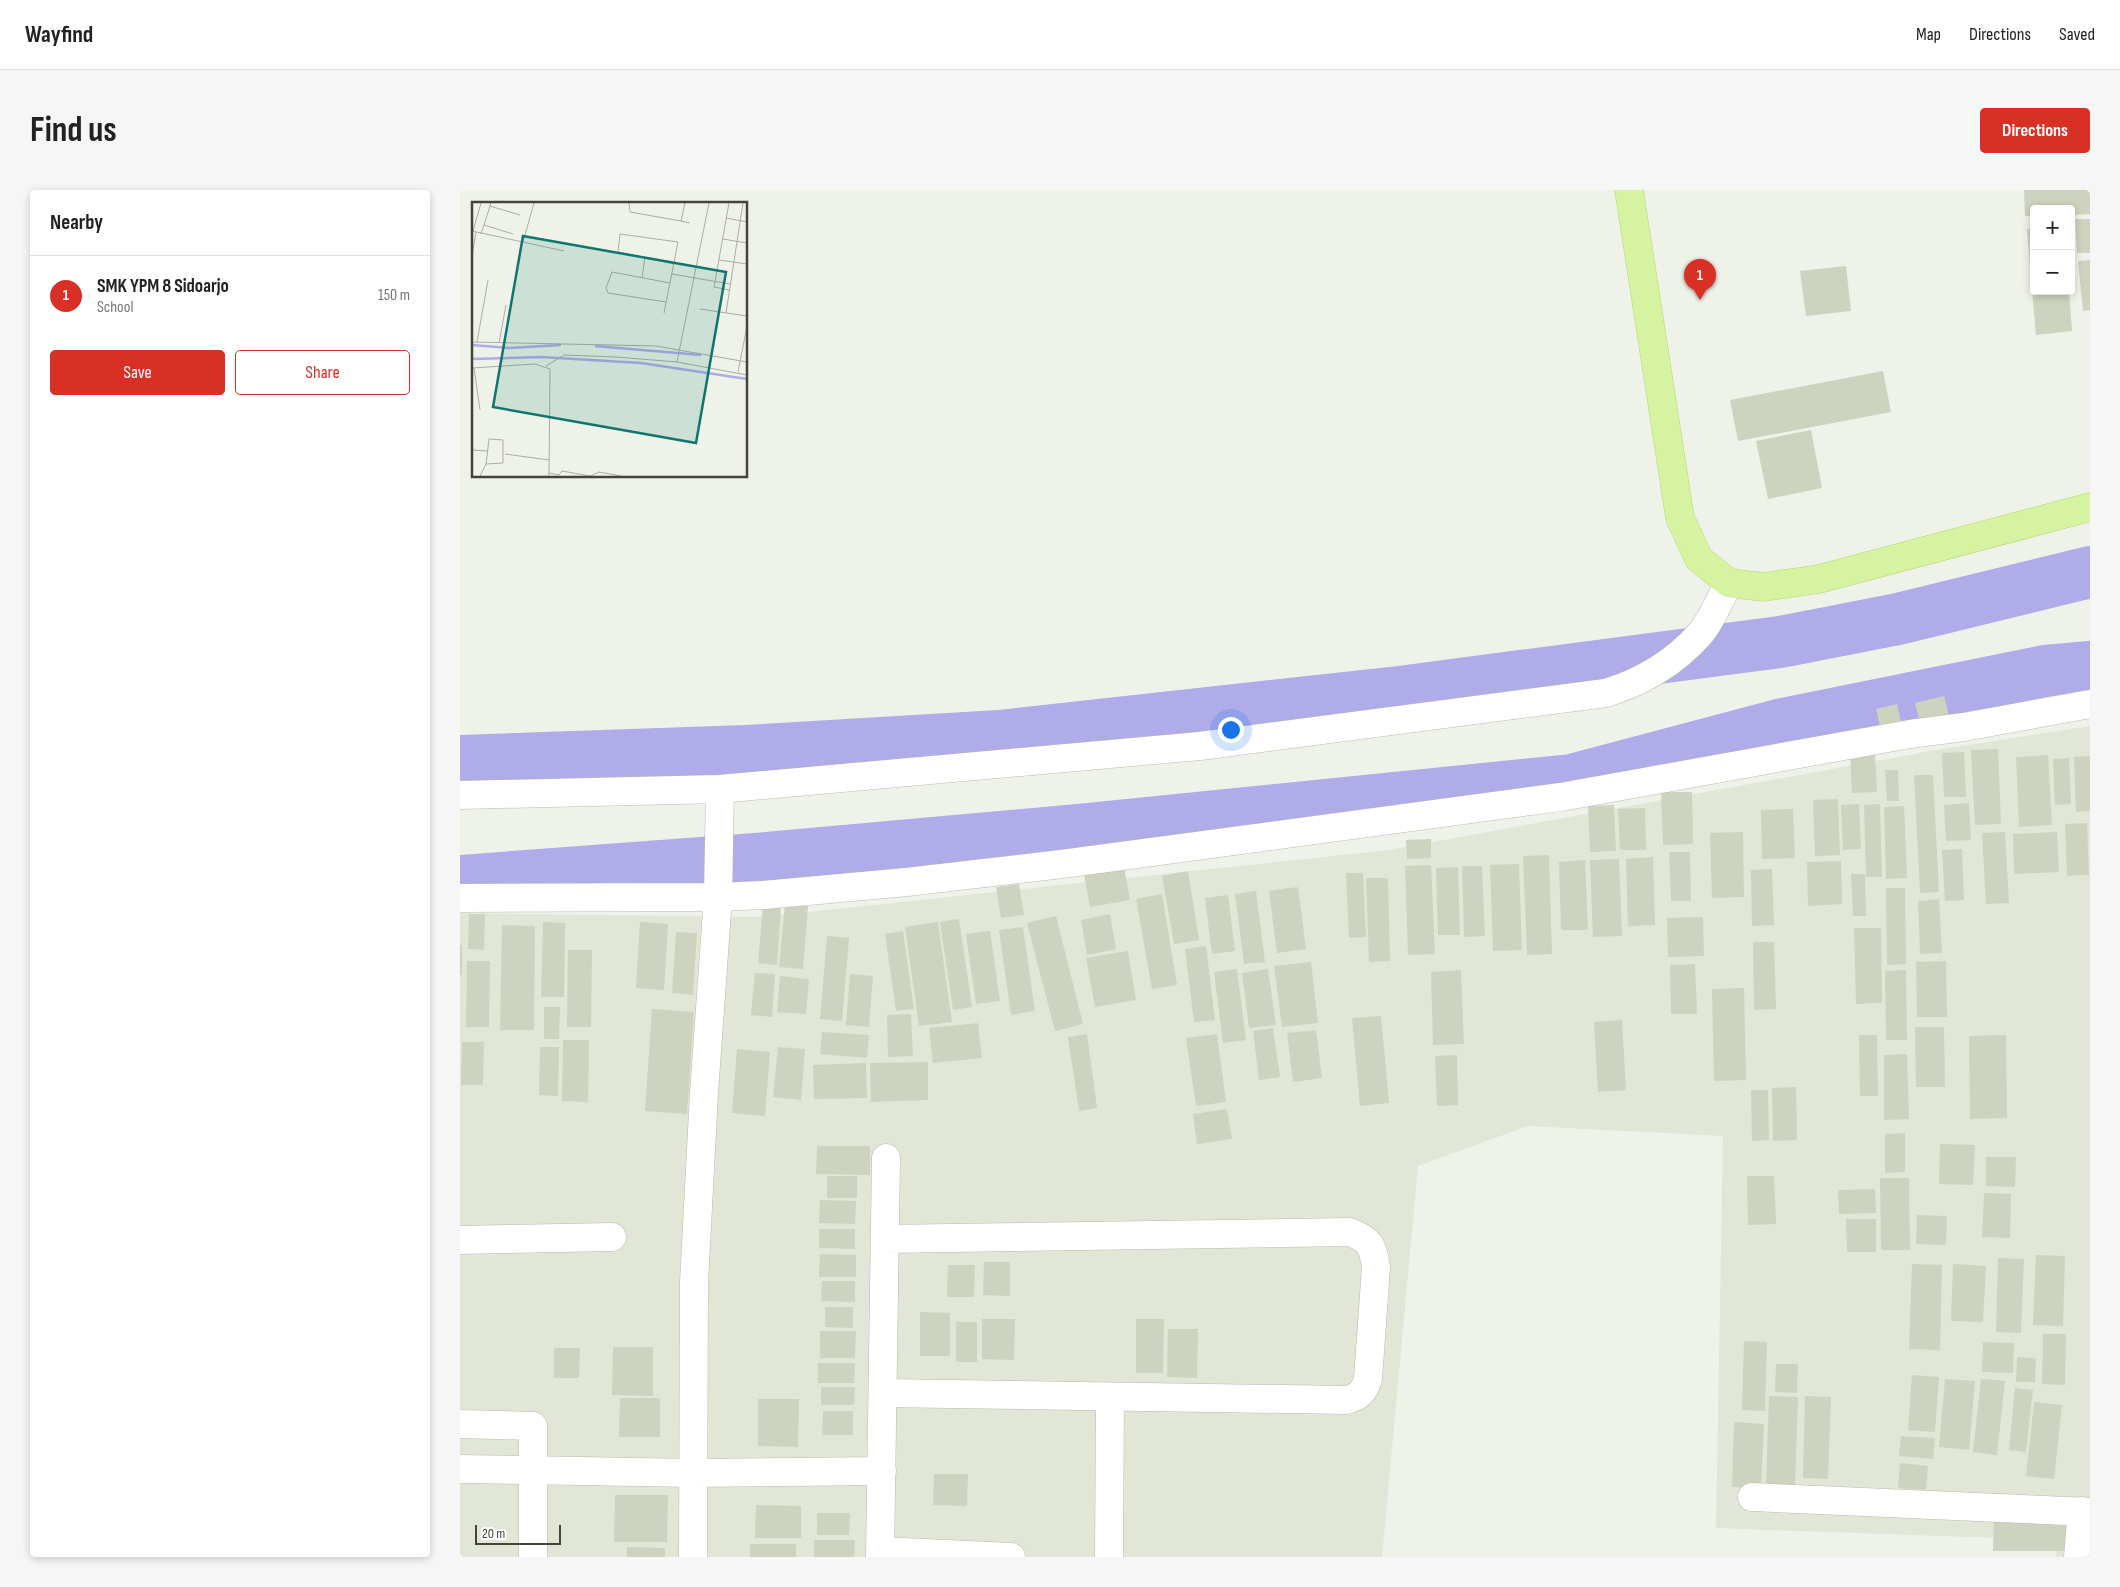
<!DOCTYPE html>
<html lang="en">
<head>
<meta charset="utf-8">
<style>
  body { margin:0; font-family:"Sofia Sans Condensed",sans-serif; background:#f6f6f6; color:#222 }
  .controls { position:absolute; right:15px; top:15px; display:grid; overflow:hidden; border-radius:5px; box-shadow:0 2px 8px #0003 }
  .controls button { width:45px; height:45px; display:grid; place-items:center; padding:0; border:0; border-bottom:1px solid #e0e0e0; background:#fff; color:#222; font:25px sans-serif }
  .scale { position:absolute; left:15px; bottom:12px; width:86px; box-sizing:border-box; padding-left:5px; border:2px solid #424538; border-top:0; font-size:14px; line-height:18px; white-space:nowrap; color:#424538; -webkit-text-stroke:4px #fff; paint-order:stroke }
  .you { position:absolute; left:770px; top:539px; width:18px; height:18px; margin:-12px; border:4px solid #fff; border-radius:50%; background:#1a73e8; box-shadow:0 0 0 8px #1a73e833 }
  .badge { display:grid; place-items:center; width:32px; height:32px; border-radius:50%; background:#d93025; color:#fff; font-size:16px; font-weight:700 }
  .pin { position:absolute; translate:-50% -41px; filter:drop-shadow(0 1px 2px #0008) }
  .pin::after { content:''; position:absolute; top:26px; width:18px; height:15px; background:inherit; clip-path:polygon(0 0,100% 0,50% 100%) }
  .list { margin:0; padding:0; list-style:none }
  h2 { display:flex; justify-content:space-between; align-items:center; height:65px; margin:0; padding:0 20px; font-size:21px }
  h2 small { font-size:16px; font-weight:400; color:#767676 }
  .list li { display:grid; grid-template-columns:32px 1fr auto; gap:15px; align-items:center; box-sizing:border-box; height:80px; padding:0 20px; border-top:1px solid #e0e0e0 }
  .list b { display:block; font-size:19px; white-space:nowrap }
  .list p { margin:0; font-size:16px; white-space:nowrap; color:#767676 }
  .list em { font-size:16px; font-style:normal; color:#767676 }
  .actions { display:flex; gap:10px; padding:15px 20px }
  .actions a { flex:1; padding:11px 0; border:1px solid #d93025; border-radius:5px; text-align:center; font-size:18px; color:#d93025 }
  .actions .main { background:#d93025; color:#fff }
  .map { position:relative; flex:none; width:1630px; height:1367px; overflow:hidden; border-radius:5px }
  header { display:flex; align-items:center; gap:30px; box-sizing:border-box; height:70px; padding:0 25px; background:#fff; border-bottom:1px solid #e0e0e0 }
  header strong { font-size:24px }
  nav { display:flex; gap:28px; margin-inline-start:auto; font-size:18px }
  .intro { display:flex; align-items:center; justify-content:space-between; box-sizing:border-box; height:120px; padding:0 30px }
  h1 { margin:0; font-size:35px }
  .button { padding:12px 22px; border-radius:5px; background:#d93025; color:#fff; font-size:18px; font-weight:700 }
  main { display:flex; gap:30px; padding:0 30px }
  aside { flex:1; background:#fff; border-radius:5px; box-shadow:0 2px 8px #0003 }
  .map>svg:first-child { display:block }
  .residential { fill:#e1e6d7 }
  .lines { fill:none; stroke-linecap:round; stroke-linejoin:round }
  .river { stroke:#aface9; stroke-width:52 }
  .building { fill:#ced3bf }
  .minor-casing { stroke:#b8bdac; stroke-width:29 }
  .major-casing { stroke:#b5d772; stroke-width:29 }
  .minor { stroke:#fff; stroke-width:28 }
  .major { stroke:#d6f3a1; stroke-width:28 }
  .inset-river { fill:none; stroke:#aface9; stroke-width:2.5 }
  .inset-road { fill:none; stroke:#aaada2; stroke-width:1 }
  .view { fill:#0f766e; fill-opacity:0.15; stroke:#0f766e; stroke-width:2.5 }
  .inset-edge { fill:none; stroke:#424538; stroke-width:2.5 }
</style>
</head>
<body>
<header>
<strong>Wayfind</strong>
<nav><a>Map</a><a>Directions</a><a>Saved</a></nav>
</header>
<div class="intro"><h1>Find us</h1><a class="button">Directions</a></div>
<main>
<aside>
<h2>Nearby<small></small></h2>
<ul class="list">
<li><span class="badge">1</span><div><b>SMK YPM 8 Sidoarjo</b><p>School</p></div><em>150 m</em></li>
</ul>
<div class="actions"><a class="main">Save</a><a>Share</a></div>
</aside>
<div class="map">
<svg width="1630" height="1367" viewBox="0 0 1630 1367">
  <rect width="100%" height="100%" fill="#eff2e9"/>
  <path class="residential" d="M1630,536V1367H1596L1597,1350L1256,1338L1263,946L1068,936L958,976L922,1367H0V723L301,727L929,660L1476,560Z"/>
  <g class="lines">
    <path class="river" d="M0,571L286,561L539,546L939,502L1320,452L1438,429L1630,382
      M0,691L296,669L619,640L1112,590L1323,534L1585,481L1630,477"/>
  </g>
  <path class="building" d="M1564,0H1630V24L1611,25V19H1574V26H1565Z
    M1615,29H1630V63H1617Z
    M1574,38V101H1572L1567,39Z
    M1630,70V120L1623,121L1618,71Z
    M1386,76L1391,121L1346,126L1340,81Z
    M1572,101H1609L1612,141L1576,145Z
    M1423,181L1431,222L1278,251L1270,210Z
    M1351,240L1362,298L1308,309L1296,251Z
    M1484,506L1491,533L1462,539L1455,513Z
    M1437,514L1443,542L1422,546L1416,519Z
    M1538,559L1541,634L1515,635L1511,560Z
    M1504,562L1506,607H1484L1482,563Z
    M1415,563L1417,602L1392,603L1390,564Z
    M1588,565L1592,635L1559,637L1556,567Z
    M1630,566V621L1616,622L1614,567Z
    M1609,568L1611,614L1595,615L1593,569Z
    M1425,580H1438L1439,611H1427Z
    M1454,585H1473L1479,702L1460,703Z
    M1201,602H1232L1233,654L1203,655Z
    M1378,609L1380,665L1355,666L1353,610Z
    M1509,613L1511,650L1486,651L1484,615Z
    M1399,614L1401,659L1383,660L1381,615Z
    M1420,614L1422,687H1406L1404,615Z
    M1154,615L1156,661L1130,662L1128,616Z
    M1444,616L1447,688L1426,689L1424,617Z
    M1185,618L1186,660H1160L1158,619Z
    M1333,619L1335,668L1302,669L1301,620Z
    M1627,633L1629,685L1607,686L1605,634Z
    M1283,642L1284,707L1252,708L1250,643Z
    M1545,642L1549,713L1526,714L1522,643Z
    M1597,642L1599,682L1554,684L1553,644Z
    M971,649V668L947,669L946,650Z
    M1502,659L1504,710L1485,711L1482,660Z
    M1209,662H1230L1231,711H1211Z
    M1089,665L1092,764L1067,765L1063,666Z
    M1193,667L1195,735L1168,736L1166,669Z
    M1159,669L1162,746L1133,747L1130,670Z
    M1125,670L1128,740H1101L1099,672Z
    M1381,671L1382,714L1348,716L1347,672Z
    M1059,674L1062,760L1033,761L1030,675Z
    M971,675L975,764L948,765L945,676Z
    M1002,676H1022L1025,746L1004,747Z
    M664,677L670,710L630,717L624,684Z
    M998,677L1000,745H978L976,678Z
    M1312,679L1314,735L1292,736L1291,680Z
    M728,681L739,750L714,754L702,686Z
    M886,683H903L906,747L889,748Z
    M1391,684H1405L1406,726H1393Z
    M906,688H928L930,771L909,772Z
    M559,694L564,725L541,728L536,697Z
    M838,697L846,759L817,763L809,701Z
    M1426,698H1445L1446,774L1427,775Z
    M796,701L805,772L784,774L775,704Z
    M702,704L717,795L692,799L676,709Z
    M768,705L775,761L752,764L745,708Z
    M1479,709L1482,763L1460,764L1458,711Z
    M325,714L348,716L343,779L319,777Z
    M303,715L321,716L317,775L298,773Z
    M9,724H25L24,760L8,759Z
    M650,724L656,759L627,765L621,730Z
    M596,726L623,834L595,841L567,733Z
    M1243,727L1244,766L1208,767L1207,728Z
    M499,729L512,817L493,820L480,732Z
    M83,732L105,733L104,807H81Z
    M180,732L208,734L204,800L176,798Z
    M478,732L492,832L459,836L445,737Z
    M42,735L75,736L74,840H40Z
    M563,737L575,821L551,825L539,740Z
    M1394,738H1421L1422,813L1396,814Z
    M443,741L454,819L436,821L425,744Z
    M530,741L540,811L516,814L506,744Z
    M216,742L237,743L233,805L212,803Z
    M367,746L389,748L382,831L360,829Z
    M1293,752H1314L1316,819L1294,820Z
    M0,755H2V785H0Z
    M746,756L755,830L734,832L725,759Z
    M108,760H132L131,837H107Z
    M668,761L676,810L635,817L626,768Z
    M7,771H30L29,837H6Z
    M1486,771L1487,827H1457L1456,772Z
    M851,772L858,833L822,837L814,776Z
    M1235,774L1237,824H1211L1210,775Z
    M777,779L786,850L763,853L754,782Z
    M808,779L816,835L789,838L782,783Z
    M1001,780L1004,854L973,855L971,782Z
    M1446,780L1447,850H1426L1425,781Z
    M295,783L315,784L312,827L291,825Z
    M390,784L413,786L409,837L386,835Z
    M320,786L349,789L346,824L317,822Z
    M1284,798L1286,890L1254,891L1252,799Z
    M84,817H100L99,849H84Z
    M192,819L234,822L227,924L185,921Z
    M451,824L453,866L428,867L427,825Z
    M921,826L929,913L900,916L892,828Z
    M1162,830L1166,900L1138,902L1134,832Z
    M518,833L522,868L473,873L469,838Z
    M1455,837H1484L1485,897H1456Z
    M813,838L820,887L799,890L793,841Z
    M856,840L862,888L833,892L827,843Z
    M362,842L409,845L407,868L360,864Z
    M627,844L637,918L619,921L608,847Z
    M757,844L766,912L736,916L726,848Z
    M1399,845H1417L1418,906H1400Z
    M1546,845L1547,928L1510,929L1509,846Z
    M103,850H129L128,912L102,911Z
    M2,852H24L23,895H1Z
    M80,857H99L98,906L79,905Z
    M318,857L345,859L341,910L313,907Z
    M277,859L310,862L305,926L272,923Z
    M1447,864L1449,929L1424,930V865Z
    M997,865L998,915L977,916L975,866Z
    M468,872V910L411,912L410,873Z
    M406,873L407,908L354,909L353,875Z
    M1336,897L1337,950L1313,951L1312,898Z
    M1291,900H1308L1309,950L1292,951Z
    M767,919L772,949L737,954L733,924Z
    M1445,943V982L1425,983V944Z
    M1480,954L1515,955L1513,995L1479,994Z
    M357,956H410V985L356,984Z
    M1526,967H1556L1555,997L1526,996Z
    M367,986H397V1008H367Z
    M1287,986H1314L1316,1034L1288,1035Z
    M1420,988H1449L1450,1060H1421Z
    M1415,999L1416,1023L1379,1024L1378,1000Z
    M1524,1003L1551,1004L1550,1048L1522,1047Z
    M360,1010L396,1011L395,1034L359,1033Z
    M1457,1025L1487,1026L1486,1055L1456,1054Z
    M1386,1029H1416V1062H1387Z
    M359,1039H395V1059L359,1058Z
    M360,1064L396,1065V1087H359Z
    M1576,1065L1605,1066L1603,1136L1573,1135Z
    M1538,1068L1564,1069L1561,1143L1536,1142Z
    M524,1072H550V1106L523,1105Z
    M1452,1074L1482,1075L1480,1160L1449,1159Z
    M1493,1074L1526,1076L1523,1132L1491,1131Z
    M488,1075H515L514,1107H487Z
    M362,1091H395V1112L361,1111Z
    M365,1117H393V1138L365,1137Z
    M460,1122L490,1123V1166H460Z
    M522,1129H555L554,1170L522,1169Z
    M676,1129H704L703,1183H676Z
    M496,1132H517V1172H496Z
    M708,1139H738L737,1188L707,1187Z
    M360,1141H396L395,1168H360Z
    M1583,1144H1606L1605,1195L1582,1194Z
    M1284,1151L1307,1152L1305,1221L1282,1220Z
    M1523,1152L1554,1153L1553,1183L1522,1182Z
    M153,1157H193V1206L152,1205Z
    M94,1158H120L119,1188H94Z
    M1557,1167L1576,1168L1575,1192H1556Z
    M358,1173H395L394,1193H358Z
    M1316,1174H1338L1337,1203L1315,1202Z
    M1452,1185L1479,1187L1475,1242L1448,1240Z
    M1485,1189L1515,1191L1509,1260L1479,1257Z
    M1521,1189L1545,1191L1537,1265L1513,1262Z
    M361,1197H395L394,1215H361Z
    M1555,1198L1573,1200L1566,1262L1549,1260Z
    M1309,1206L1338,1207L1335,1296L1306,1295Z
    M1345,1206L1371,1207L1368,1289L1343,1288Z
    M160,1208H200V1247H159Z
    M298,1209H339L338,1257L298,1256Z
    M1574,1212L1602,1215L1594,1289L1566,1286Z
    M363,1221H393V1245H362Z
    M1274,1232L1304,1234L1301,1298L1272,1297Z
    M1441,1246L1475,1248L1473,1269L1439,1266Z
    M1440,1273L1468,1276L1466,1300L1438,1298Z
    M474,1284H508L507,1316L473,1315Z
    M155,1305H208L207,1352H154Z
    M296,1315L341,1316V1348H295Z
    M357,1323H390L389,1345H357Z
    M1534,1324L1616,1325L1615,1361H1533Z
    M354,1350H395L394,1367H354Z
    M290,1354H336V1367H290Z
    M167,1357L205,1358V1367H167Z"/>
  <g class="lines">
    <defs>
      <path id="minor" d="M0,605L260,599L740,556L1146,503C1182,492 1215,472 1240,444C1252,430 1260,409 1269,393
        M0,708L258,707L304,705L447,692L602,674L1101,607L1450,544L1504,537L1630,514
        M0,1050L152,1047
        M423,1203L886,1210C899,1207 904,1202 908,1189L916,1077C913,1056 910,1049 889,1042L425,1049
        M0,1234L73,1236V1367
        M0,1279L234,1283L422,1281
        M1292,1307L1630,1322
        M421,1361L551,1367
        M233,1367L234,1093L244,903L258,707L260,599
        M420,1367L426,968
        M649,1367L650,1207
        M1618,1367L1622,1321"/>
      <path id="major" d="M1169,0L1220,328L1239,369L1269,393L1304,397L1359,389L1630,317"/>
    </defs>
    <use href="#minor" class="minor-casing"/>
    <use href="#major" class="major-casing"/>
    <use href="#minor" class="minor"/>
    <use href="#major" class="major"/>
  </g>
  <g transform="translate(12 12)">
    <rect width="275" height="275" fill="#eff2e9"/>
    <path class="inset-river" d="M0,143L37,146L89,143M123,144L229,153M0,157L69,155L169,161L275,177"/>
    <path class="inset-road" d="M157,1L158,10L209,19M213,1L209,19L218,21M257,1L242,85L257,88M18,4L48,13M254,16L275,20M12,23L41,32M0,29L92,49M1,29L9,1M9,32L19,1M251,37L275,41M51,40L62,1M0,54L4,30M247,58L275,62M200,72L258,82M170,76L173,55M194,100L136,91L134,86L140,70L198,81M228,107L275,114M192,111L206,40L148,32L146,50L202,62M254,111L271,1M0,140L184,144L275,160M5,140L16,78M27,141L34,103M205,160L237,1M74,164L92,153L144,155L205,160L275,173M0,166L63,162L78,167L77,274M2,166L8,208M266,170L275,124M0,248L15,249M33,252L77,258M77,271L87,273L90,269L118,274L127,270L149,274M8,274L14,262L17,237L31,238V261L14,262"/>
    <path class="view" d="M51,34L254,70L224,241L21,205Z"/>
    <rect width="275" height="275" class="inset-edge"/>
  </g>
</svg>
<div class="controls">
<button>+</button>
<button>−</button>
</div>
<div class="scale">20 m</div>
<div class="you"></div>
<div class="pin badge" style="left:1240px;top:110px">1</div>
</div>
</main>
</body>
</html>
